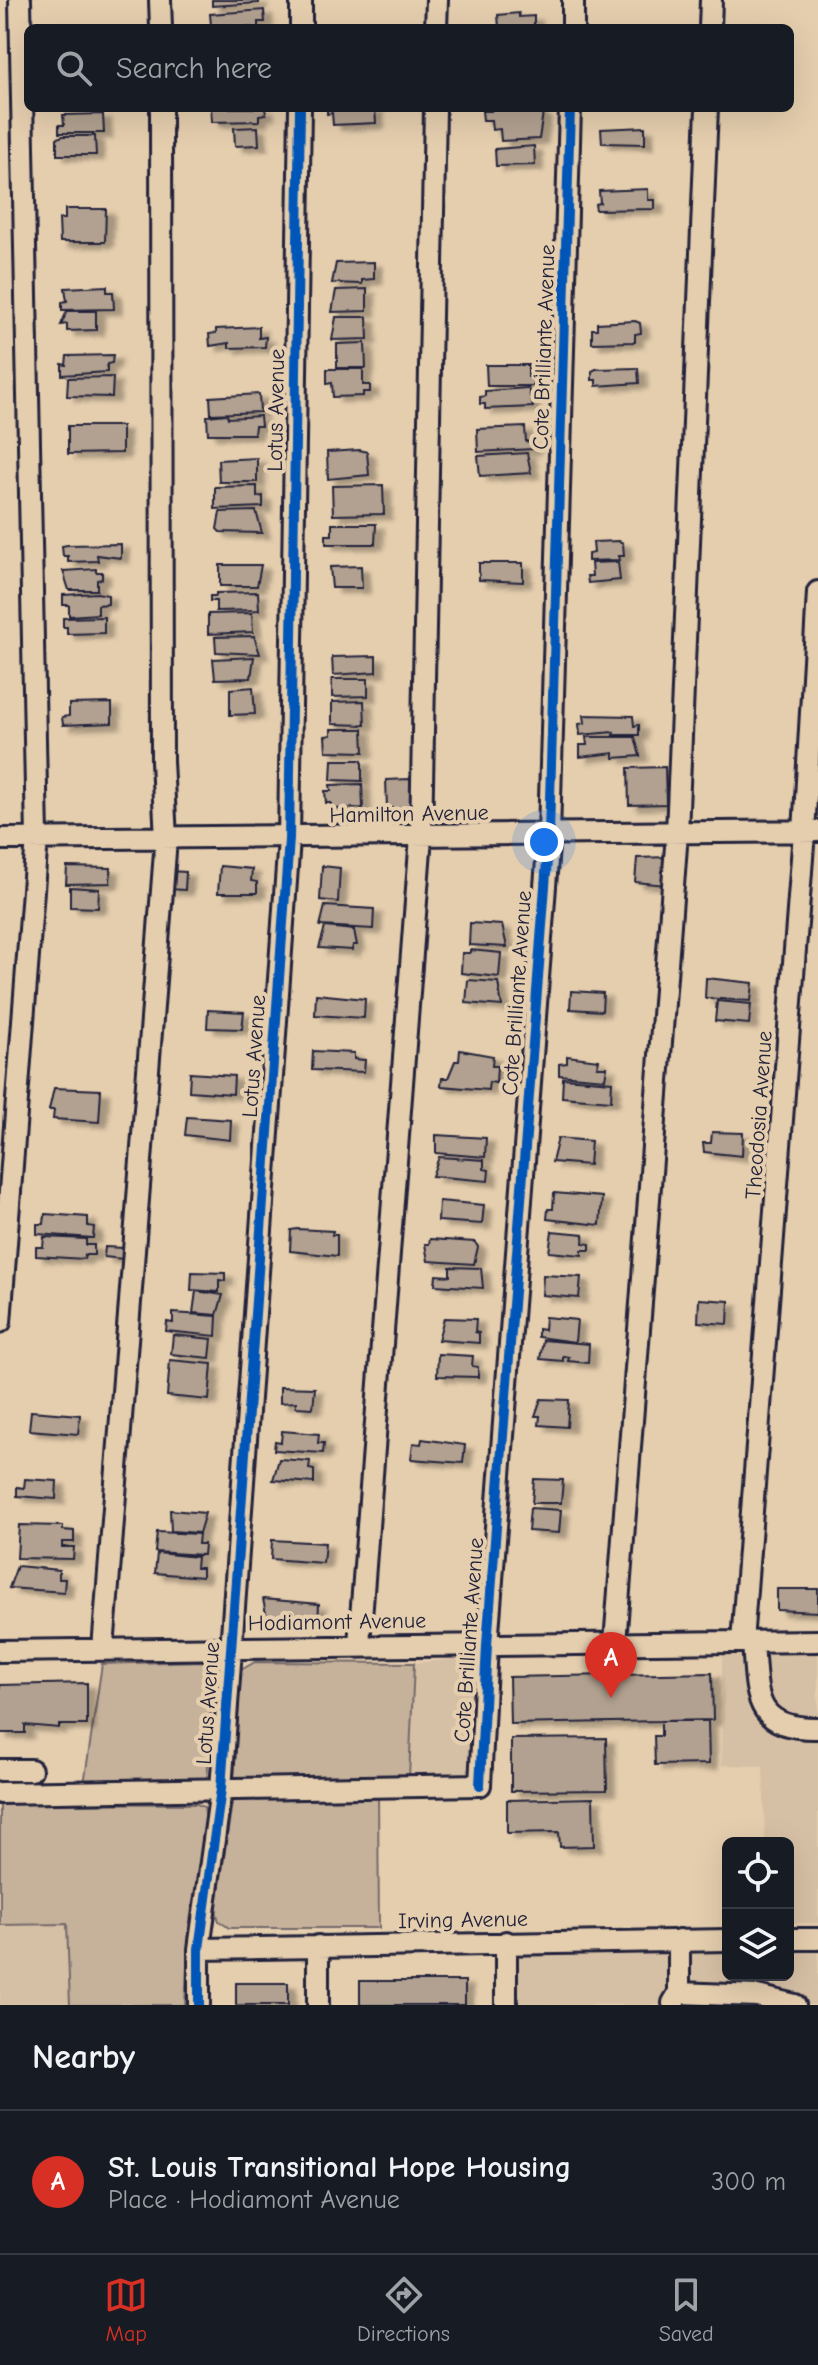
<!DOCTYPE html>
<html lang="en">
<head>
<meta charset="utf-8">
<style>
  body { margin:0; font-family:"Comic Neue",sans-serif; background:#242831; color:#f1f3f6 }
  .controls { position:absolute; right:24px; bottom:24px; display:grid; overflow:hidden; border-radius:12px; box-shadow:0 8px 32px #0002 }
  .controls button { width:72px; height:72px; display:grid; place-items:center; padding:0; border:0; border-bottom:2px solid #363941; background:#171b24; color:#f1f3f6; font:40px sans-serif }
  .you { position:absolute; left:544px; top:842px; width:28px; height:28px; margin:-20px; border:6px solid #fff; border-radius:50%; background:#1a73e8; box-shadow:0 0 0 12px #1a73e833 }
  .badge { display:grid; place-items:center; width:52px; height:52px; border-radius:50%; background:#d93025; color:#fff; font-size:26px; font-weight:700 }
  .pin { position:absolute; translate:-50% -66px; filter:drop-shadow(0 2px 4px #0008) }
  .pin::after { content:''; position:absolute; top:42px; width:28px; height:24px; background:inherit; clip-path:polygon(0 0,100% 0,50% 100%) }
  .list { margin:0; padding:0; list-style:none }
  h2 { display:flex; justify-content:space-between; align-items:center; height:104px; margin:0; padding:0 32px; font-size:34px }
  h2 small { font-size:26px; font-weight:400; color:#9ea1a6 }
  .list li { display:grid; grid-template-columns:52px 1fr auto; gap:24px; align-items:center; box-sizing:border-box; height:144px; padding:0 32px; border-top:2px solid #363941 }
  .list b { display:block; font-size:30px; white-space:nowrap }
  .list p { margin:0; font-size:26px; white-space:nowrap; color:#9ea1a6 }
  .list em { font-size:26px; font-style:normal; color:#9ea1a6 }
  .icon { flex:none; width:44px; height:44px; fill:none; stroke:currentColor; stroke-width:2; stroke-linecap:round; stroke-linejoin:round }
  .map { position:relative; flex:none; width:818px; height:2005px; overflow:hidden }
  .search { position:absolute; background:#171b24; box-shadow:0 8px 32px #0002; left:24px; right:24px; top:24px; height:88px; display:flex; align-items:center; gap:20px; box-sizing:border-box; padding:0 28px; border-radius:12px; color:#9ea1a6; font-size:30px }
  .sheet { height:248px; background:#171b24 }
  nav { display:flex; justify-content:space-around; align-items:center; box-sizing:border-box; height:112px; border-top:2px solid #363941; background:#171b24; font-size:22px; color:#9ea1a6 }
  nav a { display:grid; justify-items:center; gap:4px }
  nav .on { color:#d93025 }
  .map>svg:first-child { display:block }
  .built { fill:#d6c0a5 }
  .green { fill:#c6b29b; stroke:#746a6b; stroke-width:2 }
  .building { fill:#b2a190; stroke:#22223b; stroke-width:2; filter:url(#shadow) }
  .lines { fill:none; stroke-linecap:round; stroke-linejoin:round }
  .minor-casing { stroke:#22223b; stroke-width:26 }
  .minor { stroke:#e5ceae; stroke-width:20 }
  .cycleway-casing { stroke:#e5ceae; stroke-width:15 }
  .cycleway { stroke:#0057b8; stroke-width:10 }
  .labels { text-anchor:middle; stroke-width:8; stroke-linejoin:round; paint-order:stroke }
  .street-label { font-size:22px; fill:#22223b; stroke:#e5ceae }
</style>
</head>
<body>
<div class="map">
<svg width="818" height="2005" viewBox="0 0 818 2005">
  <defs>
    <filter id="shadow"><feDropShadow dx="8" dy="5" stdDeviation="2" flood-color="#0004"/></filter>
  </defs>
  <rect width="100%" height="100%" fill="#e5ceae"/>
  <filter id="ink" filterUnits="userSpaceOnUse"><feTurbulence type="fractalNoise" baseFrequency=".0125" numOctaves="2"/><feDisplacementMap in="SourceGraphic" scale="16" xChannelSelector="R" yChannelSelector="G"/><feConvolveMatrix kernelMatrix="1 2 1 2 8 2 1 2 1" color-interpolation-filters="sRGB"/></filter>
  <g filter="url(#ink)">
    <path class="built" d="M722,1653H818V1923H788V1843H765L763,1766L722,1765Z
      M455,1659L467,1663L476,1671L473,1778H409L414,1663Z
      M68,1924L70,2005H0V1925Z
      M818,1950V2005H516V1963L521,1955L532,1953L728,1951V1975H788V1951Z"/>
    <path class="green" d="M201,1661L210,1663L213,1672L207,1782L84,1784L102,1664Z
      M255,1662L414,1663L409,1778L234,1780L241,1670Z
      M378,1794L379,1928H229L219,1921L216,1911L233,1796Z
      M0,1803L197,1804L204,1807L206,1820L189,1927L185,2005H70L67,1924L0,1925Z"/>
    <path class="building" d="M212,0H259V3L212,6Z
      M264,10L265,22H258V28L211,25L210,14Z
      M519,13V17L534,16V28H499L498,15Z
      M211,108H265L266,114L259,115V121L212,122Z
      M327,108H375L376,123L333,125L332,113L327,114Z
      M490,108H538L539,113H543L539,139L501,141L500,129L492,130L491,120H483L482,111H491Z
      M103,114L104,133H59V125H64L63,115Z
      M258,127L259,145L235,146L234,128Z
      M645,127V144L602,143L601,129Z
      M63,136H95L96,155H57V138Z
      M534,146L535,165L496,166L495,149Z
      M648,189V200H655V209L596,210L595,204L600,203L599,191Z
      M65,209H106L105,242H60L59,219H65Z
      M374,262V279L362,280V284L332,283L336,263Z
      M107,286V292H113L114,309L62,310V302L67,301L65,288Z
      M367,289V311L332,312L336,290Z
      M67,311H96V330L67,331V324L61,325Z
      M336,317H367L368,339L332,340Z
      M635,321L640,323L641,333L635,334V342L592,343V329H597V323Z
      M259,327V338L266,337L265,347L229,348V343L210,346L209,334L216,333V329Z
      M365,343L366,368H337V344Z
      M113,355L112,363L107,364V372L62,375V364L66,365L67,356Z
      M486,365H528V377H534V386H487Z
      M638,368L639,383L596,386V380H592V371L596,369Z
      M327,369H363V385H370V392H363V396L333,397L332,383L327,384Z
      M113,377L112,397L67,396L68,378Z
      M528,388L533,407L485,409V404H480V397L485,396V391Z
      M259,394L260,412L211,414L210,397Z
      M227,414L228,418L260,416L261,426H255L254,434H208L207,416Z
      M68,426H122V453L68,454Z
      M525,427L526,442L532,441L533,449L478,452L477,429Z
      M360,450L367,452L369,475L328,479L327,452Z
      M527,453L531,473L480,476L478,456Z
      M257,458V482H219L218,460Z
      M383,485L384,514L333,515L332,486Z
      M257,486V497L263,496V507L215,509V487Z
      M256,511L262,533L220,532L217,529L220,512Z
      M332,524H376L375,544H326V535H332Z
      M619,541L623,543L624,556H619L620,560L588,561V554L594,553L593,542Z
      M121,544V558L97,555L98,561L68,562V556H63L62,546L67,545Z
      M618,562L620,580L588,583L587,576H592L591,563Z
      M479,563H523V582L479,580Z
      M220,565H261L257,586H220Z
      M361,566L362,588H332L330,567Z
      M96,569V572H102V579L97,580V590H69L63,571Z
      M258,592L259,610L216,611V601H210V596H216V593Z
      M97,593L108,595V604L98,605V614L69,616V605H63V595Z
      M252,613L253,632L208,634V614Z
      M104,617V633L67,634V627H63V618Z
      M254,636L260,654L216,652L215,637Z
      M376,656V672L333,675L332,657Z
      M254,657L251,678L215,679L213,659Z
      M332,679H368V696L332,697Z
      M253,687L255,714L230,715V689Z
      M364,701L365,725L332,724V702Z
      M112,703V723L63,725L62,717L69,716V704Z
      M584,715L633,716L634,726L639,725V735H613L614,732L580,735L579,724L585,723Z
      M331,729H363L364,752L326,751L325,736L331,735Z
      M586,737H635L640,756L614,758V753L580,757V745H587Z
      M332,760H362V781L331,780Z
      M665,767L666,804L629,805L628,768Z
      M410,779L411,808H387L386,780Z
      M362,784L363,808L331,809V803H326L325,791H331L330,785Z
      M668,857L666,885L635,882L637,858Z
      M220,866L252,869L251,881L257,882V893H218Z
      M322,866L340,868L338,902L320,900Z
      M67,867L111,868L110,883L66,884Z
      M169,871L186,872L185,890L168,889Z
      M70,887L99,889L98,908L70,907Z
      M325,906L374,909L373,929L320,926Z
      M470,923L502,925L507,947L469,945Z
      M325,927L354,930L357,945H353L352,950L319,948Z
      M470,950L501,953L499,977L461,973L462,953H470Z
      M706,978L753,983L751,1001L705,998Z
      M468,980L498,982L502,1006L466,1003Z
      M571,991L603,993L602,1011L570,1009Z
      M316,994L365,999L364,1018L315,1015Z
      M717,1001L751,1004L749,1024L715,1021Z
      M208,1010L244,1012L242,1029L207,1028Z
      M460,1050L493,1056L492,1066H497L496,1083L489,1082L488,1090L441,1086L442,1078H448L455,1061H459Z
      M313,1051L354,1053V1059L365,1060L364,1072L312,1070Z
      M567,1056L599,1060L597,1067H607L605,1079L559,1075V1064L567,1063Z
      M190,1073L234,1076L233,1094L189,1091Z
      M563,1078L612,1082L611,1101L562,1097Z
      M54,1088L101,1090L99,1122L53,1119L54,1110H49Z
      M187,1117L231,1120L230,1140L185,1135Z
      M712,1132L743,1133L742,1156L704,1152L703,1143H711Z
      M436,1135L486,1138L485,1157L436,1153Z
      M558,1138L591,1141L589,1165L552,1162Z
      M439,1157L484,1160V1169L489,1170L488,1181L432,1176Z
      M554,1193L602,1197L600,1225L547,1219L548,1209H553Z
      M439,1201L484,1205L482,1224L438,1221Z
      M45,1214L88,1217V1226L94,1227L93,1238L37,1234V1224H44Z
      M297,1229L333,1231L332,1235H337V1256L290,1251L291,1230Z
      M552,1231L584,1234L583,1243L590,1244V1250H582V1255L549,1252Z
      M44,1237L86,1239V1245H94V1255H85L84,1259L36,1256V1247H43Z
      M430,1239L475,1242L478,1247L474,1264L428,1261L425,1244H429Z
      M105,1247L124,1248L123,1259L104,1257Z
      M450,1267L481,1268L483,1288L435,1285L436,1275L450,1276Z
      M192,1272L225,1273V1281L219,1280V1292L191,1290Z
      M543,1275L581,1277L579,1298L542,1295Z
      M196,1291L223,1295L217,1315L193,1313Z
      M699,1299L729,1301L728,1324L698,1322Z
      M173,1313L217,1316L216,1336L166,1331L167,1322L173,1323Z
      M545,1317L577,1320L575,1342L538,1337V1329L544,1330Z
      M444,1318L476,1319L475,1332L479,1333V1343L438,1340Z
      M173,1335L212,1339L210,1358L171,1354Z
      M543,1340L589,1344L588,1363L568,1361L569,1357L563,1356V1361L540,1359Z
      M438,1354L473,1356L472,1366L478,1367V1377L437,1376Z
      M170,1360L212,1364L209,1400L167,1396Z
      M280,1387L315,1388L313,1408L296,1407V1402L280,1403Z
      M541,1399L569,1400L567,1427L539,1425L540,1416H535Z
      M31,1411L80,1415L78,1434L29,1430Z
      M282,1431L319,1434L318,1443H324L323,1453L274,1450L275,1441L281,1442Z
      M422,1439L465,1445L463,1463L411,1459L413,1443L421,1444Z
      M279,1459L310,1461L309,1469L314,1470V1483L273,1480Z
      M25,1479L57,1481L56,1499L17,1496V1487L24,1488Z
      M534,1479L563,1480L561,1503H532Z
      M530,1508L561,1510L559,1533L528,1531Z
      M170,1510L205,1513L199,1533L171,1531Z
      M19,1525L63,1526V1530L74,1531V1542H62V1547H74L73,1559L17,1558Z
      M157,1532L199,1534L198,1544H204L203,1555L155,1552Z
      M272,1540L325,1543L323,1563L271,1559Z
      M157,1553L197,1557L196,1568H202V1577L155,1573Z
      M17,1566L59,1570V1579H65L64,1592L9,1588Z
      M777,1589H818V1612L777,1610Z
      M263,1599L319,1604L318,1621L267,1619Z
      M712,1673L713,1720L510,1724L509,1677Z
      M87,1683V1725H59V1728L25,1725V1733H0V1685Z
      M661,1721H708L709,1764L655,1765L654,1736H661Z
      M606,1738L607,1790L511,1791V1739Z
      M593,1798L594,1846L560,1847L559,1832L507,1833V1800Z
      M360,1981H465V2005H360Z
      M236,1983H288V2005H236Z"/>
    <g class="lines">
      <defs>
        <path id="minor" d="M160,0L161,28
          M301,28V0
          M436,28L437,0
          M573,28V0
          M710,28L711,0
          M0,839L818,831
          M0,1322L37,838L20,0
          M742,1642L804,832L818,592
          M753,1642C757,1696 753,1729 818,1728
          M615,1643L677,833L707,108
          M359,1644L421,836L435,108
          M103,1649L166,839L162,761L161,108
          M0,1651L818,1641
          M0,1770H31
          M0,1793L480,1785L487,1645L549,834L570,108
          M788,1939H818
          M318,1946V2005
          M199,1949L728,1940
          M679,1993L757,1996L795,2005
          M673,2003L679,1993V1940
          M199,2005V1949L221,1789L289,839L300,108
          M506,2005V1942"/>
      </defs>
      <use href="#minor" class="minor-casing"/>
      <use href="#minor" class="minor"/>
      <defs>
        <path id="cycleway" d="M480,1785L487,1645L549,834L570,108
          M199,2005V1949L221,1789L289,839L300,108"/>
      </defs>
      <use href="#cycleway" class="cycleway-casing"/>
      <use href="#cycleway" class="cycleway"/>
    </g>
  </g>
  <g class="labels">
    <g class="street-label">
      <text transform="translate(543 347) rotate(-88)" y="8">Cote Brilliante Avenue</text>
      <text transform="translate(275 410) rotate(-89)" y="8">Lotus Avenue</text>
      <text transform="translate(409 813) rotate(-1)" y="8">Hamilton Avenue</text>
      <text transform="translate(516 993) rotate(-86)" y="8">Cote Brilliante Avenue</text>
      <text transform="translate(253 1056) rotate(-86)" y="8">Lotus Avenue</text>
      <text transform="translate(758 1115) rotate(-86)" y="8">Theodosia Avenue</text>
      <text transform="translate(337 1621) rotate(-1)" y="8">Hodiamont Avenue</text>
      <text transform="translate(468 1640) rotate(-86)" y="8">Cote Brilliante Avenue</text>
      <text transform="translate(207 1703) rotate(-86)" y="8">Lotus Avenue</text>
      <text transform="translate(463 1919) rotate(-1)" y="8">Irving Avenue</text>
    </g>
  </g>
</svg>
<div class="controls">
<button><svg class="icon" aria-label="locate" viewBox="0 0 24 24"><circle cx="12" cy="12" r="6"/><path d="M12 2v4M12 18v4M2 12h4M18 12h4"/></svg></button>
<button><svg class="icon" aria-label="layers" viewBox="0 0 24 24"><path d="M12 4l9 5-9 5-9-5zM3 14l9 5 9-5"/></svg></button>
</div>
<div class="you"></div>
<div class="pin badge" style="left:611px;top:1698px">A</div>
<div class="search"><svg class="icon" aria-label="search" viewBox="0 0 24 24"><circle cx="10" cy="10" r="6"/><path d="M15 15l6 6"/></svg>Search here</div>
</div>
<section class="sheet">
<h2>Nearby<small></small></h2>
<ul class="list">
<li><span class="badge">A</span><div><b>St. Louis Transitional Hope Housing</b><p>Place · Hodiamont Avenue</p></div><em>300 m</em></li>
</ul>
</section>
<nav>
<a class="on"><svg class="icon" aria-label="map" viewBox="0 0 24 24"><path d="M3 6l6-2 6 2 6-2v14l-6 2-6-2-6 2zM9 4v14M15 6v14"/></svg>Map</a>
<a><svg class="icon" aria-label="directions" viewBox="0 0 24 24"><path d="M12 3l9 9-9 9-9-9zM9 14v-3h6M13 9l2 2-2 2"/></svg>Directions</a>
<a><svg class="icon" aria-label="saved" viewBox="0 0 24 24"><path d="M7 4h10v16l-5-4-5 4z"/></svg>Saved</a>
</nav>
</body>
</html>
